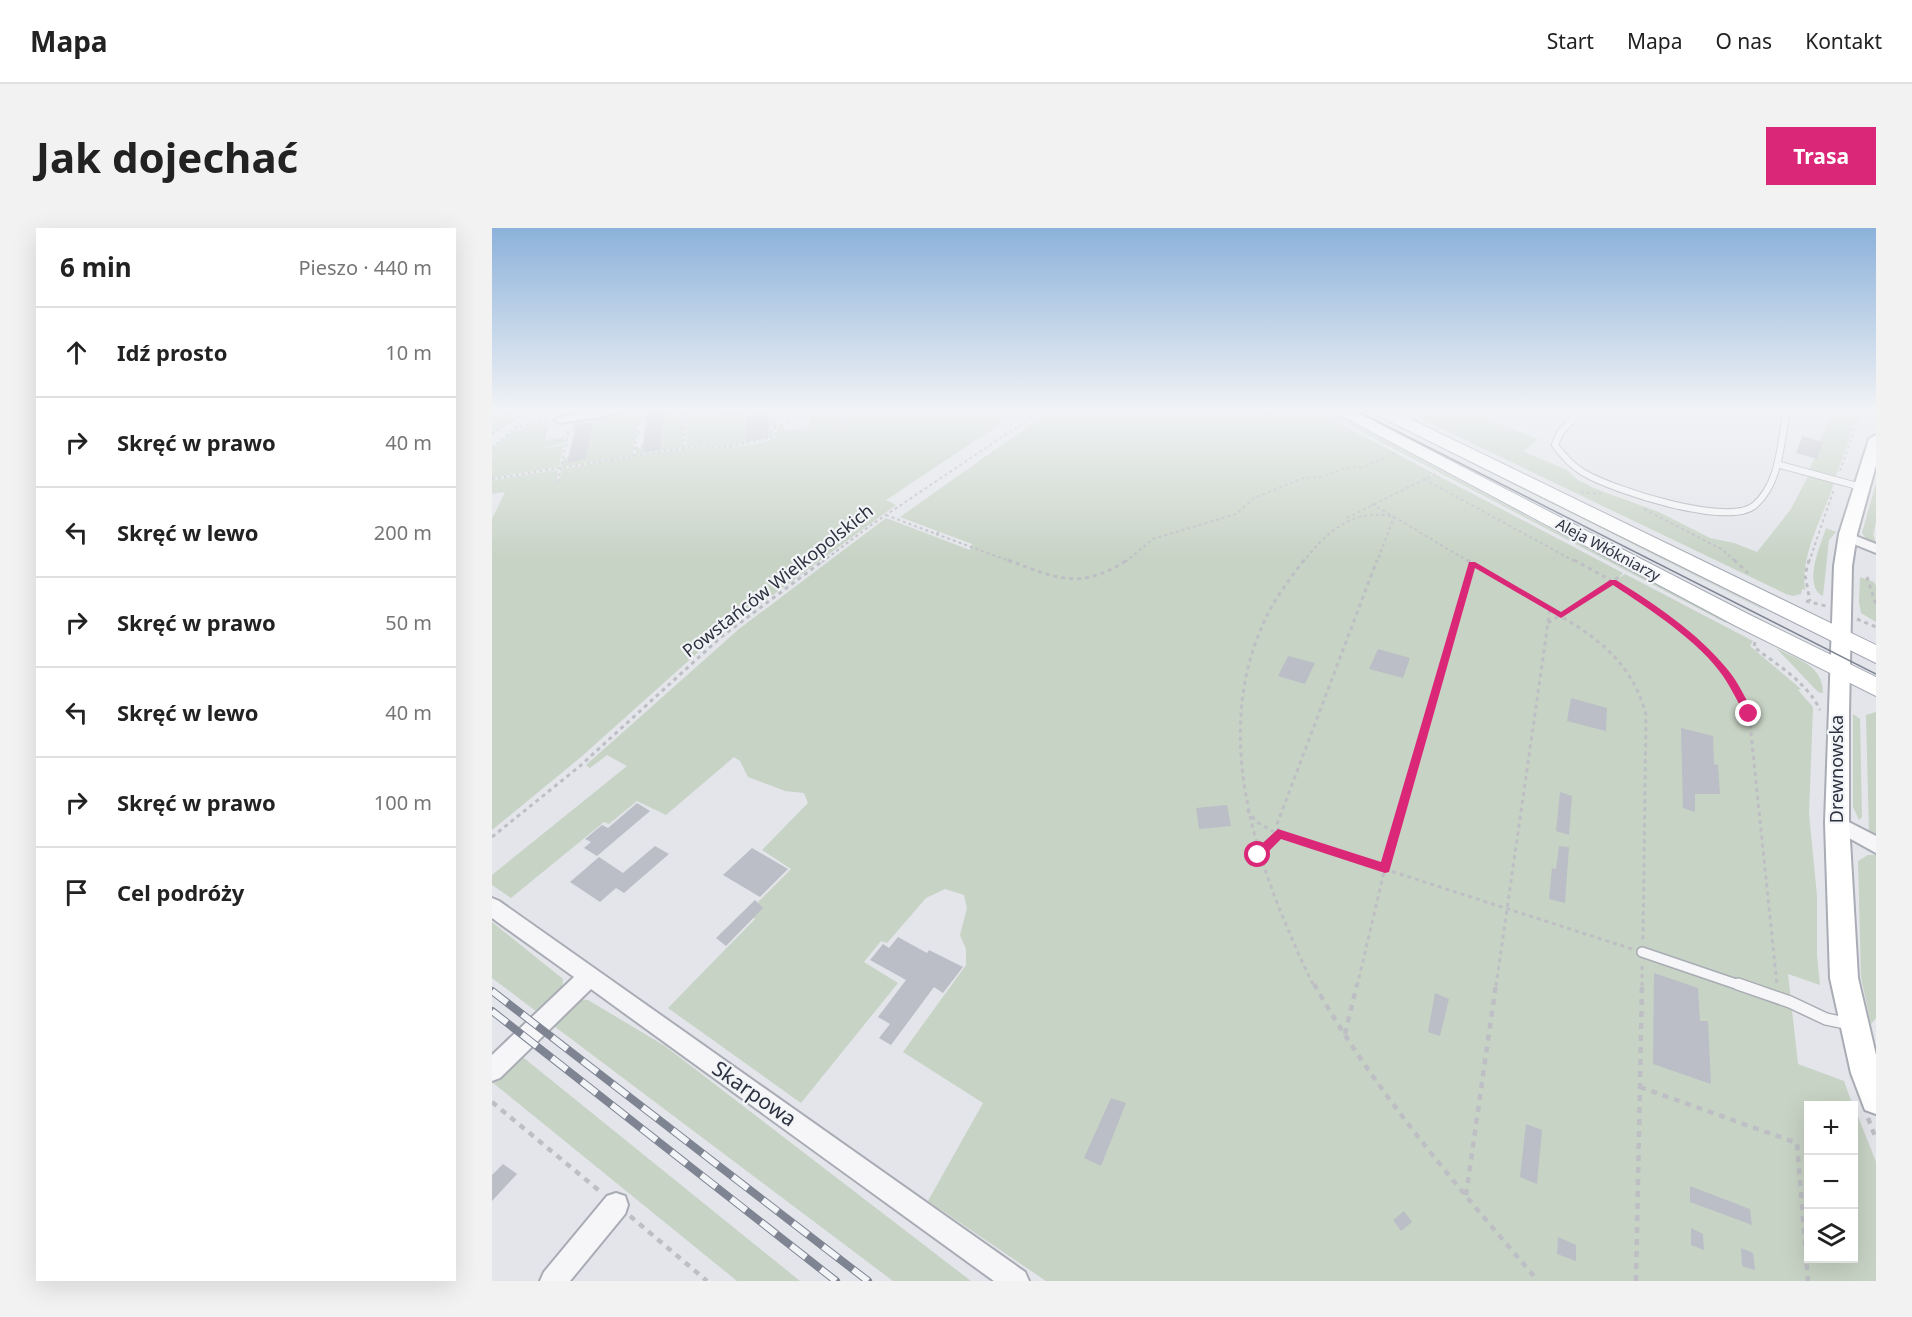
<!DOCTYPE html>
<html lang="pl">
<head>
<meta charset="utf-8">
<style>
  body { margin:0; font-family:"Noto Sans",sans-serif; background:#f2f2f2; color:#222 }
  .controls { position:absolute; right:18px; bottom:18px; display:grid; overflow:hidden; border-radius:0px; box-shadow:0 6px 24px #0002 }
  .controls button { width:54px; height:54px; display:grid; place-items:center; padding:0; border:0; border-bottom:2px solid #e0e0e0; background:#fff; color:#222; font:30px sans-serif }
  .stop { position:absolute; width:18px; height:18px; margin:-14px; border:4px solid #db2777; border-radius:50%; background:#fff }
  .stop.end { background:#db2777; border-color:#fff; box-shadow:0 2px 6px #0008 }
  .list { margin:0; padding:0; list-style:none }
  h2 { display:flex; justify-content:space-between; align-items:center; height:78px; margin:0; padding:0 24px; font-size:26px }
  h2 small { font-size:20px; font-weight:400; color:#767676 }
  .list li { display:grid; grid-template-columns:39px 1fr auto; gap:18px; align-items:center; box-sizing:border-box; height:90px; padding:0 24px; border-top:2px solid #e0e0e0 }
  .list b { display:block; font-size:22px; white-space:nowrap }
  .list em { font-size:20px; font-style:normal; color:#767676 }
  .icon { flex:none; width:33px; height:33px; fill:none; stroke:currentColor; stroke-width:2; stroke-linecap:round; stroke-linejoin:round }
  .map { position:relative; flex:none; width:1384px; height:1053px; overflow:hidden; border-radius:0px }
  header { display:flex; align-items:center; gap:36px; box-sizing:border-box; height:84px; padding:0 30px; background:#fff; border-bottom:2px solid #e0e0e0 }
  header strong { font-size:28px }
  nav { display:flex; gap:33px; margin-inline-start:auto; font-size:21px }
  .intro { display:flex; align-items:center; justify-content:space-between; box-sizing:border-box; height:144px; padding:0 36px }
  h1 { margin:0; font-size:42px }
  .button { padding:15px 27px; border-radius:0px; background:#db2777; color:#fff; font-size:21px; font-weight:700 }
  main { display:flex; gap:36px; padding:0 36px }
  aside { flex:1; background:#fff; border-radius:0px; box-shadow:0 6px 24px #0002 }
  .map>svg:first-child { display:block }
  .green { fill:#c7d3c5 }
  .building { fill:#bbbec6 }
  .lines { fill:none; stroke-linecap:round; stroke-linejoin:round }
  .service-far2-casing { stroke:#a9acb4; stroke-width:8 }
  .service-far1-casing { stroke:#a9acb4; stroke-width:12 }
  .service-casing { stroke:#a9acb4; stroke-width:14 }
  .minor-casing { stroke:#a9acb4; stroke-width:4 }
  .secondary-casing { stroke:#a9acb4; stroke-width:4 }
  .primary-casing { stroke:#a4a9b4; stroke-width:2 }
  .path-far2 { stroke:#bebfc4; stroke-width:2; stroke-dasharray:3 3; stroke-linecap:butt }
  .path-far1 { stroke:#bebfc4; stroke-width:3; stroke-dasharray:4 4; stroke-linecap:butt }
  .path { stroke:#bebfc4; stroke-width:4.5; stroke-dasharray:6 6; stroke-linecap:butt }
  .service-far2 { stroke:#f6f6f8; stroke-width:6 }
  .service-far1 { stroke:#f6f6f8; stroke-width:9 }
  .service { stroke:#f6f6f8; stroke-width:11 }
  .minor { fill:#f6f6f8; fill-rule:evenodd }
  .secondary { fill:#fff; fill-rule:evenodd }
  .primary { fill:#fff; fill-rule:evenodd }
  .tram { stroke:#7e8492; stroke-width:1.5 }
  .rail-casing { stroke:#7e8492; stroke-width:8 }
  .rail { stroke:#f3f4f7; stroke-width:6; stroke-dasharray:19; stroke-linecap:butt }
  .route { fill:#db2777 }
  .labels { text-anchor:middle; stroke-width:4.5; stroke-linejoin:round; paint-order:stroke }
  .far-street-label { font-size:15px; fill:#2d3240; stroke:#f3f4f7 }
  .street-label { font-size:18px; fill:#2d3240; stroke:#f3f4f7 }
  .near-street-label { font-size:21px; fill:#2d3240; stroke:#f3f4f7 }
</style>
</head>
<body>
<header>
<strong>Mapa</strong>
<nav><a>Start</a><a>Mapa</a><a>O nas</a><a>Kontakt</a></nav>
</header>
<div class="intro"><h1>Jak dojechać</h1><a class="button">Trasa</a></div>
<main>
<aside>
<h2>6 min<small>Pieszo · 440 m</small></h2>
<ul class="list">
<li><svg class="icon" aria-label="ahead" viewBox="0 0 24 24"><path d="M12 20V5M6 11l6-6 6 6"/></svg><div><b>Idź prosto</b></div><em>10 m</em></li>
<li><svg class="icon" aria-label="right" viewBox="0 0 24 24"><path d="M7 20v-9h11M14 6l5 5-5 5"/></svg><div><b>Skręć w prawo</b></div><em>40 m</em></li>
<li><svg class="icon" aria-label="left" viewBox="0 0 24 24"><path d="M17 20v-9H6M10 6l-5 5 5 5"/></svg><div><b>Skręć w lewo</b></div><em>200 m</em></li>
<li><svg class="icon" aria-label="right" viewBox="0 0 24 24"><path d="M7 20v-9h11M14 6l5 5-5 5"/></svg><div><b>Skręć w prawo</b></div><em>50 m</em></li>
<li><svg class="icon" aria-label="left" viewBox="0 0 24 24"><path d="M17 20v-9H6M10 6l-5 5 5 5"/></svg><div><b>Skręć w lewo</b></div><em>40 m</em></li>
<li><svg class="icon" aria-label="right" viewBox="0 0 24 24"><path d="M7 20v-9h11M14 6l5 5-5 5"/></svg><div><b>Skręć w prawo</b></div><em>100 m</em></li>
<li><svg class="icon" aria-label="arrive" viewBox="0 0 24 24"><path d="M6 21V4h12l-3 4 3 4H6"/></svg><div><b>Cel podróży</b></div></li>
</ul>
</aside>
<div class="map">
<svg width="1384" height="1053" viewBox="0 0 1384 1053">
  <rect width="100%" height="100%" fill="#e3e5ea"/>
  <path class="green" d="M0,183H33L32,187L0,205Z
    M148,183L140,228L69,239L72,230L76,229L75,234L94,231L101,194L84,197L82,202H78L82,195L120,187V191L134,189L135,185Z
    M173,183H194L191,219L143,227L144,221L150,219V225L168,222Z
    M196,183H281L282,197L276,198L275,185L254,189V214L276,210V201L281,200V209L236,218L194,219Z
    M307,183H347L350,198L347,202L352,197L349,183H528L394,272L404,277L222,410L89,529L0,602V291L13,264L0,266V252L66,242L65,254H67L70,241C111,234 152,225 193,221C222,217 256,223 284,209L286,198L292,197L293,203L319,198L317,187L301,189V186Z
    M558,183H824L941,245L936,250L943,246L1131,345L1125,351L1133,346L1261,413L1258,418L1309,461L1306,462L1321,479L1317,586L1325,668V727L1328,757L1296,746L1306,836L1352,853L1361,878H1316V1030H1362V878L1384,934V1053H554L436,973L491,875L411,824L474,737V721L468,707L475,680L472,667L453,661L434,670L395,715L389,713L372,734L406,755L309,875L176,780L263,691L255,685L299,641L270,622L316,575L312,565L293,563L256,549L248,533L242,529L174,587L145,573L117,596L112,594L19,670L0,657V647L135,538L115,527L98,540L94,537L247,401L394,290L478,322L480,316L408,289Z
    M830,183H837L1235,394L1234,395Z
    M876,183H878L1270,380V381Z
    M913,183H984L988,187L986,188L1046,211L1032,222L1033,224L1075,242L1086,252L1104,261L1167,284L1218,310L1242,315L1265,324L1299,281L1316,248L1342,255C1331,290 1308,325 1313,362L1310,361L1309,366L1301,368L1294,366Z
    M1339,183H1361L1364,192L1344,248L1318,241Z
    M55,194H57L53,212L73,209L72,215L42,222L72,217L67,239L0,250V221L21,203L49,195L48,198H54Z
    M1384,255V295L1381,306L1384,316L1375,312L1370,305Z
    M1334,300L1344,304L1337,312L1331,368C1310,358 1329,316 1334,300Z
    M1368,349L1382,354L1384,358V394L1369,385L1367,374Z
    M1284,420C1306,432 1331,437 1331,465L1326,464Z
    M1384,484V609L1377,604L1374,487Z
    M1361,486L1368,491L1370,589L1367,592L1361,579Z
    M1376,627H1384V790L1379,796L1369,749L1366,633Z
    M0,694L71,751L70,763L45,784L0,750Z
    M87,771L96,772L173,818L479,1053H401L58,795Z
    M27,826L308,1053H245L0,854Z"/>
  <path class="building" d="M156,183H173L168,222L150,225Z
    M276,185V210L254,214V189Z
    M101,194L94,231L75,235L84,197Z
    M1310,208L1331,214L1325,231L1304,225Z
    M886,421L918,430L911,450L877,441Z
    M796,428L823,435L813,456L786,448Z
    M1079,470L1115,480L1114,503L1075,493Z
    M1189,500L1221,508L1222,536L1226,537L1228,566H1203V584L1191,580Z
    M1068,564L1080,568L1077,607L1064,603Z
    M145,575L158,583L105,628L92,620L99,614L93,611L110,597L116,600Z
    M735,577L739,598L707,601L704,580Z
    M163,618L177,626L132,665L124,660L108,674L78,654L107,629L131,645Z
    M1067,618L1077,619L1073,675L1057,671L1060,640L1064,641Z
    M260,620L296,641L268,669L231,647Z
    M263,672L271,680L234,718L224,710Z
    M406,709L435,725L437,722L471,739L451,765L442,759L399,817L387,810L398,796L386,789L414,752L378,732L391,716L397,720Z
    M1162,745L1206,760L1208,793H1216L1219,856L1161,836Z
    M943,765L957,771L948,808L936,804Z
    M619,870L634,875L609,938L592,930Z
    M1034,896L1050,902L1045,956L1028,949Z
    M11,936L25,946L0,973V947Z
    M1198,958L1258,981L1260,997L1198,974Z
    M912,983L920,994L909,1003L901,992Z
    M1199,1000L1211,1006L1212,1022L1199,1017Z
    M1066,1009L1084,1017V1033L1065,1026Z
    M1249,1020L1261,1025L1263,1042L1250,1038Z"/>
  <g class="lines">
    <defs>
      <path id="service-far2" d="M1088,183L1068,205L1063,217C1071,228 1080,238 1092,245C1121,262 1237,300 1263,277C1289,254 1288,214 1295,183
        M1285,236L1369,259"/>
      <path id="service-far1" d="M1150,724L1250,758"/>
      <path id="service" d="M1246,756L1298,774L1334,791L1358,796"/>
      <path id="minor" d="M104,183H130L125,186L68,195L63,192L68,189Z
        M1356,305L1384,316V325L1352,312L1350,309L1352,306Z
        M1345,588L1384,608V625L1339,600L1336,595L1339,590Z
        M0,670L7,673L533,1044L537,1053H502L99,761L8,850L0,853V827L82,749L0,690Z
        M124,965L133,968L136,977L133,986L78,1053H48L52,1044L115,968Z"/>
      <path id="secondary" d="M1384,207V237L1365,306L1360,338L1357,485V595L1366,750L1384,827V886L1373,882L1359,845L1338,750L1333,595L1342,338L1347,306L1377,211Z"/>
      <path id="primary" d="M841,183H862L1258,387L1384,449V468L1242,397Z
        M881,183H902L1384,417V435L883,186Z"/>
    </defs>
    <use href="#service-far2" class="service-far2-casing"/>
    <use href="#service-far1" class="service-far1-casing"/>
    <use href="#service" class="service-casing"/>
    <use href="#minor" class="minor-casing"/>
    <use href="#secondary" class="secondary-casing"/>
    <use href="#primary" class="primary-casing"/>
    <path class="path-far2" d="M147,192L155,191
      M194,194L262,183
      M276,199L297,195
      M347,202L351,198L348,183
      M0,206L35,183
      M145,206L153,204
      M0,220L24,199L56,193
      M143,220L151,218
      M192,220L195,183
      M141,228L149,183
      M1348,243L1366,192L1363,183
      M0,251L192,220L235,219L283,209V183
      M932,251L1084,334
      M66,254L77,201
      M1089,264L1109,266
      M880,276L902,289L885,334
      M1152,281L1231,322L1244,334
      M394,287L444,306L447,304
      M855,290L943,246
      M444,306L520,334
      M330,334L379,297L549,183
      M633,334L661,311L744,286L762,270L811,250L831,249L852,240L872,239L903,225
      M811,334C833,306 862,278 901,289C908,291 915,297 921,300C940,312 959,323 978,334
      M1317,334L1342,261"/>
    <path class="path-far1" d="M516,332C564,350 588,363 635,332
      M812,332C797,352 782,371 772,394C728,489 752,594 790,687C800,711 810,735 822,758
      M975,332C999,346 1023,361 1046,375C1095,403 1139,428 1154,487L1151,712
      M1082,332L1138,363L1175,388L1233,444L1257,486L1285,757
      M1242,332L1256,345
      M1317,332L1313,347L1318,373
      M1375,349L1384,377
      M1314,373L1334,378
      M1365,391L1384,399
      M1056,395L1130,347
      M1263,414L1262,419C1285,437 1315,454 1328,482
      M755,582L765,594L787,607L1140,721
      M0,609L88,538L229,409L332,332
      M766,627L787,607L785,596L885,332
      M865,758L893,640L980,336
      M1004,758L1058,381
      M1150,758V737"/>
    <path class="path" d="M822,756C883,864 966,959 1046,1053
      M853,806L865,756
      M1148,859L1305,915L1316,1053
      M0,874L110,965
      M1376,890L1384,911
      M974,967L1004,756
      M138,988L215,1053
      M1144,1053L1150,756"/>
    <use href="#service-far2" class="service-far2"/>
    <use href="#service-far1" class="service-far1"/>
    <use href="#service" class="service"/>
    <use href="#minor" class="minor"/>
    <use href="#secondary" class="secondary"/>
    <use href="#primary" class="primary"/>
    <path class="tram" d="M865,183L1384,446"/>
    <defs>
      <path id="rail" d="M0,763L376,1053
        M0,783L344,1053"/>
    </defs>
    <use href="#rail" class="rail-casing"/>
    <use href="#rail" class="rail"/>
  </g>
  <linearGradient id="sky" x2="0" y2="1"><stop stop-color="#8cb2da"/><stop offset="0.55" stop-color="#f2f3f6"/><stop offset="1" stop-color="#f2f3f6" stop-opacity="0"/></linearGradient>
  <rect width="1384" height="331" fill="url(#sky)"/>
  <path class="route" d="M977,334H983L1069,384L1118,352H1124C1164,377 1205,404 1236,442C1246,454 1254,471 1262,486L1257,489L1254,488C1246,475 1240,461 1231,448C1207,413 1156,380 1121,357L1069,390L983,340L897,644L893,645L789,611L770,630H762V623L786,601L889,634Z"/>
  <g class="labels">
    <g class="far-street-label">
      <text transform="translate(1116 322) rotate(28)" y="5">Aleja Włókniarzy</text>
    </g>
    <g class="street-label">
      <text transform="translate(286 353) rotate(-38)" y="6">Powstańców Wielkopolskich</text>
      <text transform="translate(1345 541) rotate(-90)" y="6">Drewnowska</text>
    </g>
    <g class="near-street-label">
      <text transform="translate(262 866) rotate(35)" y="7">Skarpowa</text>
    </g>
  </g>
</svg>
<div class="controls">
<button>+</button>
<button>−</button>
<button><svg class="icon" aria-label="layers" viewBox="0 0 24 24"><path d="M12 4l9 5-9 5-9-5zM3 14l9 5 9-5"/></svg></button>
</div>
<div class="stop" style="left:766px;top:627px"></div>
<div class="stop end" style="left:1257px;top:486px"></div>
</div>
</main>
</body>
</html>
